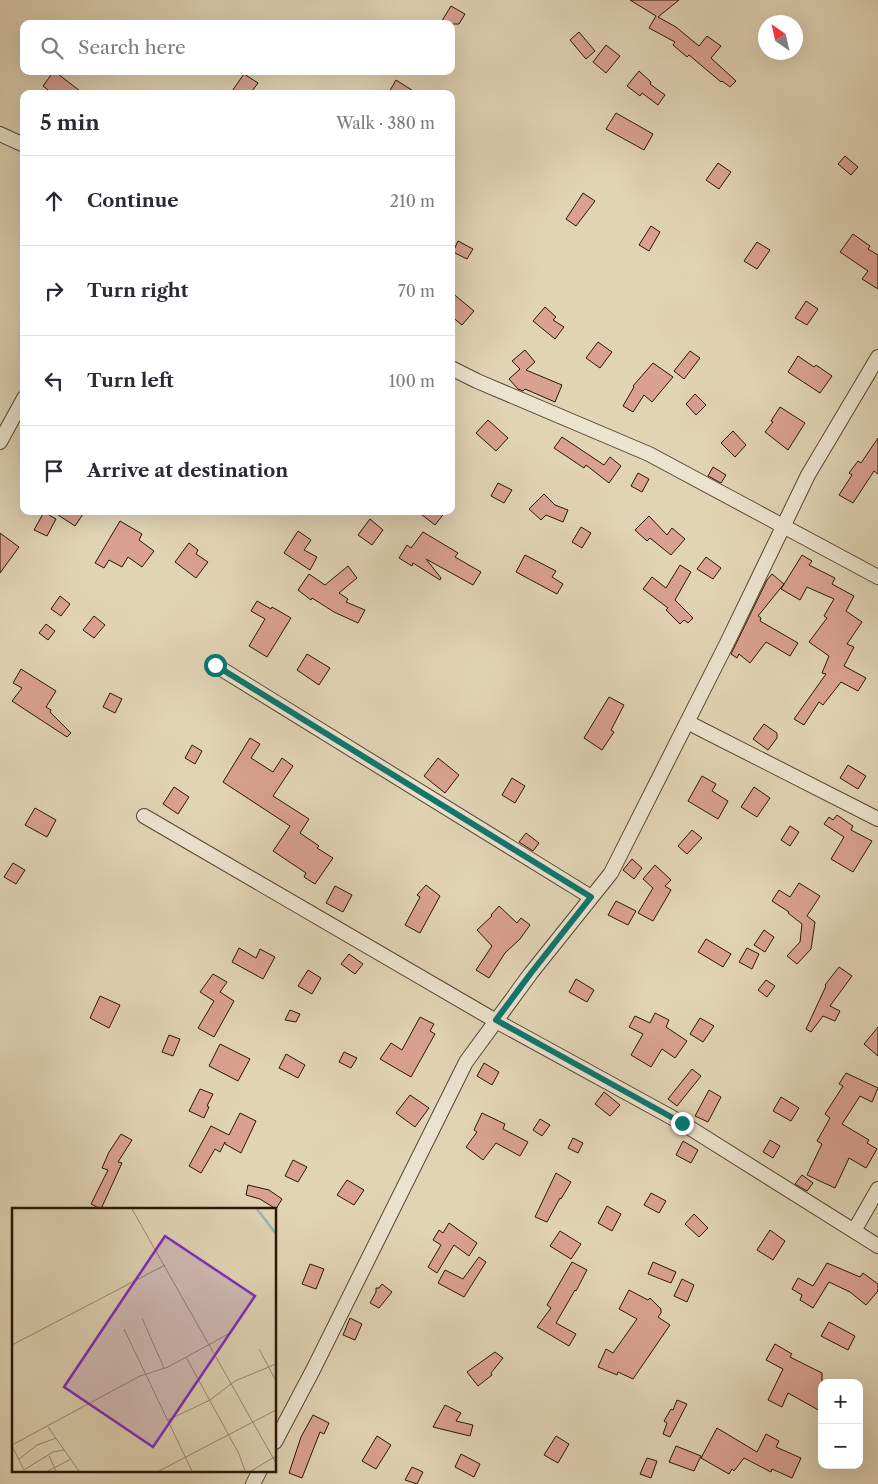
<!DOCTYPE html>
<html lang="en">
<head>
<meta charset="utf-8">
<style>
  body { margin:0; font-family:"Libre Caslon Text",serif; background:#f2f2f3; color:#2b2b33 }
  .controls { position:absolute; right:15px; bottom:15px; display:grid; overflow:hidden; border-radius:10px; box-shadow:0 5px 20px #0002 }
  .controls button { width:45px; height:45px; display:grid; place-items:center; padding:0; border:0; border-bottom:1px solid #e1e1e2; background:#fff; color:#2b2b33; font:25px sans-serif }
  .compass { position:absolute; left:758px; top:15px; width:45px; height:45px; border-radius:50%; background:#fff; box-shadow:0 5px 20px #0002; rotate:326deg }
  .stop { position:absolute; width:15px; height:15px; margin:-11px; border:4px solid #0f766e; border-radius:50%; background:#fff }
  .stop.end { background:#0f766e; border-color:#fff; box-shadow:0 1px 5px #0008 }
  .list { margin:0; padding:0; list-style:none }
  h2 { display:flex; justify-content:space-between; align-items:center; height:65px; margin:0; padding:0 20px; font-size:21px }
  h2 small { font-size:16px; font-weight:400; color:#7c7c81 }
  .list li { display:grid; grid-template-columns:32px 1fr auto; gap:15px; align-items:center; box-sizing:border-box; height:90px; padding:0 20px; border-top:1px solid #e1e1e2 }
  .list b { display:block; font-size:19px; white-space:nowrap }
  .list em { font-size:16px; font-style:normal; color:#7c7c81 }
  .icon { flex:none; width:28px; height:28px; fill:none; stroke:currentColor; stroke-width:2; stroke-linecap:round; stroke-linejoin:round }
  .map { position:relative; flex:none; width:878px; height:1484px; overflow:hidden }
  .search { position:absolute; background:#fff; box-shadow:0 5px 20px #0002; left:20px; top:20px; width:435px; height:55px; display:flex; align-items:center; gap:12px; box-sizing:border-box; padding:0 18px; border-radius:10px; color:#7c7c81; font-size:19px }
  .panel { position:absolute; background:#fff; box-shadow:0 5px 20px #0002; left:20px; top:90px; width:435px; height:425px; border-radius:10px }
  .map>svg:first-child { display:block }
  .building { fill:#daa192; stroke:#281705 }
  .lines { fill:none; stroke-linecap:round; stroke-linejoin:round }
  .minor-casing { stroke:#564631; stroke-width:16 }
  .minor { stroke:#ece3cf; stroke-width:14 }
  .route { stroke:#0f766e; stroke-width:6 }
  .inset-river { fill:none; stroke:#95b8b2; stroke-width:2.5 }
  .inset-road { fill:none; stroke:#97886f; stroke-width:1 }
  .view { fill:#7b2cbf; fill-opacity:0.15; stroke:#7b2cbf; stroke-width:2.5 }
  .inset-edge { fill:none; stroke:#281705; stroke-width:2.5 }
</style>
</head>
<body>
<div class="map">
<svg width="878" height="1484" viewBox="0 0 878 1484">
  <rect width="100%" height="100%" fill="#e1d4b5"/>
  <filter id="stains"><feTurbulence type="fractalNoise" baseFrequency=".004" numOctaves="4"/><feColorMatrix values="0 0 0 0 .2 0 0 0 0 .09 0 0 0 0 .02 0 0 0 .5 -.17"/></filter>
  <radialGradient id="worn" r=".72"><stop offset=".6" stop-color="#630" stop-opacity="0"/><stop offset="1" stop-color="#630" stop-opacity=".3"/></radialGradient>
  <path class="building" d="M630,0H679L658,17L676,27L699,46L707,36L721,46L711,58L736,81L730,87L722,81L721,82L689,55L687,57L673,45L675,42L649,28L656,16Z
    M451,6L465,14L459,24H440Z
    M579,32L595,51L586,59L570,40Z
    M606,45L620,56L606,73L593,62Z
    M54,71L84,94H53L43,86Z
    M639,71L651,82L650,84L665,95L658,105L642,93L640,96L627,86Z
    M244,74L258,83L250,94H230Z
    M396,80L418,94H388Z
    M616,113L653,134L644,150L606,129Z
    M845,156L858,167L851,175L838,164Z
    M718,163L731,172L719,189L706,180Z
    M583,193L595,201L576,226L566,219Z
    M651,226L660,232L649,251L639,245Z
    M853,234L870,246L868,249L878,255V289L862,279L868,271L840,252Z
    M458,241L473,249L467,259L453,252Z
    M757,242L770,250L757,269L744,261Z
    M451,292L474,311L462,325L451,316Z
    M806,301L818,309L807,325L795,318Z
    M545,307L556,317L553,320L564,327L555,339L533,321Z
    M598,342L612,352L600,368L586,358Z
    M525,350L535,362L526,370L562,385L555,402L525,389L523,391L518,389L509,379L520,369L512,361Z
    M690,351L700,358L684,379L674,371Z
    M798,356L814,367L816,365L832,376L820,393L788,372Z
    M653,363L673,377L652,402L644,395L633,412L623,406L634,387L633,386Z
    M695,394L706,405L696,415L686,404Z
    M780,407L805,423L788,450L765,432L773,422L771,421Z
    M488,420L508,438L496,451L476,433Z
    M733,431L746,445L735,457L721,443Z
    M562,437L604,465L610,457L621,466L609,483L586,465L584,468L554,448Z
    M878,438V474L874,471L853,503L839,495L852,475L849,473L858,461L861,463Z
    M713,467L726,475L721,483L708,476Z
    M638,473L649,479L642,492L631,486Z
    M498,483L512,490L504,503L491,496Z
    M544,494L555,505L568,510L563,522L546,515L541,520L529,509Z
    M52,511H85L75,526Z
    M417,511H446L435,525Z
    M44,512L56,519L47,536L34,530Z
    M649,516L667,535L672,528L685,539L671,555L650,538L647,541L635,530Z
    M370,519L383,530L372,545L358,535Z
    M120,521L142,534L139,540L154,551L142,567L128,557L122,567L109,560L104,568L95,563Z
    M581,527L591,533L582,548L572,542Z
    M298,531L311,540L304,550L317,557L310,570L284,553Z
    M423,532L458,553L455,557L481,572L473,585L426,559L441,578L440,580L413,563L412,566L399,558L407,545L411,548Z
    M0,533L19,547L0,573Z
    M189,543L198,550L196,554L208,562L196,578L175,562Z
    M525,555L556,571L552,577L563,584L557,594L516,572Z
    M802,555L812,561L809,565L835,578L832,584L854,596L846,611L862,622L847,644L854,647L844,666L866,678L858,691L841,682L823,705L819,702L804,725L794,719L826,674L822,673L829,656L809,642L827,618L824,616L834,599L807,587L800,600L781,589Z
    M706,557L721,568L713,579L697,569Z
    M680,565L691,572L675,600L693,618L688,623L684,620L680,624L666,610L668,608L643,589L652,577L666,588Z
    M348,566L357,578L339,593L348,599L346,602L365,610L358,623L334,612L312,598L311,600L298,590L309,574L325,585Z
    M772,574L784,584L758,616L761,618L760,621L798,643L790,656L766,642L750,663L739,654L737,658L731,654L767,580Z
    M60,596L70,604L61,616L51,609Z
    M257,601L271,609L272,607L291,618L267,657L249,646L265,619L251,611Z
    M94,616L105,625L94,638L83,630Z
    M46,624L55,631L48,640L39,633Z
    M307,654L330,668L319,685L297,670Z
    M21,669L56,691L46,707L51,710L50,712L71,733L67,737L12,701L22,688L13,683Z
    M110,693L122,699L115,713L103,707Z
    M609,697L624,705L611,730L614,732L602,750L584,738Z
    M764,724L777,733V738L768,750L753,739Z
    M250,738L260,744L251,758L273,772L282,758L293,766L273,796L309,819L300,833L319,846L317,848L333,858L315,884L304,877L306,873L273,851L290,826L223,782Z
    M192,745L202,751L195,764L185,758Z
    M438,758L459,775L445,793L424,776Z
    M848,765L866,776L858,789L840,778Z
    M702,776L716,784L712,791L728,801L718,819L688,801Z
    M512,778L525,786L515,803L502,795Z
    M174,787L189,797L178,814L163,804Z
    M754,787L770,798L757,817L741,807Z
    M35,808L56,820L47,837L25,825Z
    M837,815L853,826L851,830L872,841L853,872L831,859L844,837L824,824L829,817L833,820Z
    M790,826L799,832L790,846L781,840Z
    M692,830L702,838L687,854L678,846Z
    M526,833L539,843L533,851L519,842Z
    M632,859L642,868L634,879L623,870Z
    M13,863L25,870L16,884L4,877Z
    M655,865L671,880L665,886L671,890L653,921L638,913L653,888L643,879Z
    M799,883L820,896L807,916L815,922L811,949L797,964L787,956L800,942L802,924L788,913L789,912L772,901L779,890L790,897Z
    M426,885L440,896L420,933L405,925L420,897L417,895Z
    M335,886L352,895L343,912L326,903Z
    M616,901L636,911L628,925L608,915Z
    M499,906L517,923L521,918L530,925L520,939L505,953L489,978L476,970L492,946L477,930L492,916L491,915Z
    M764,930L774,937L765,952L754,945Z
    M706,939L731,954L723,967L698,952Z
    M239,948L256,958L260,949L275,957L263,979L232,962Z
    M747,948L759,954L752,969L739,962Z
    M349,954L363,964L355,974L341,964Z
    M839,967L852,976L830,1006L840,1011L835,1021L823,1016L811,1032L806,1029L826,986L825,985Z
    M308,970L321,978L312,994L298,986Z
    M213,974L227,982L220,992L234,1001L214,1037L198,1028L214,1001L200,992Z
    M576,979L594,990L587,1002L569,992Z
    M766,980L775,986L767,997L758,990Z
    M100,996L120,1005L109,1028L90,1018Z
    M290,1010L300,1014L296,1022L285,1020Z
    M655,1013L669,1020L666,1027L687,1041L675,1058L662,1049L651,1067L631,1055L643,1034L629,1027L635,1016L650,1023Z
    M420,1017L434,1024L430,1031L435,1034L411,1077L380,1059L391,1043L402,1050Z
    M700,1018L714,1026L703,1042L690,1034Z
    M878,1027V1056L864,1044Z
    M169,1035L180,1039L173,1056L162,1052Z
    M220,1044L250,1059L238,1081L209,1066Z
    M344,1052L357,1058L351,1068L339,1062Z
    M286,1054L305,1065L298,1078L279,1068Z
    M484,1063L499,1072L492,1085L477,1076Z
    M692,1069L701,1076L677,1106L668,1099Z
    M846,1073L878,1088L872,1102L860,1096L842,1124L869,1140L867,1143L877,1149L866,1168L849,1158L835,1188L807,1175L822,1144L817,1141L830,1118L825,1114L843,1086L839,1084Z
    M200,1089L213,1094L207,1106L209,1107L204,1118L189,1111Z
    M709,1090L721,1097L708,1122L695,1116Z
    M604,1092L620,1105L610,1116L595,1104Z
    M410,1095L429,1108L415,1127L396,1113Z
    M781,1097L799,1108L791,1121L773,1111Z
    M240,1113L256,1121L241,1153L225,1144V1142L220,1152L215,1149L201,1173L189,1166L211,1126L229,1135Z
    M482,1113L505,1124L503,1129L528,1142L520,1156L496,1143L483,1160L466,1147L477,1132L474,1130Z
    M540,1119L550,1125L542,1136L533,1130Z
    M121,1134L132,1140L118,1162L122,1163L101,1209L91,1204L108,1170L102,1168L109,1152Z
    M573,1138L583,1143L578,1153L568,1148Z
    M770,1140L780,1146L773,1158L763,1152Z
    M683,1141L698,1150L691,1163L676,1155Z
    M293,1160L307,1167L298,1182L285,1176Z
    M556,1173L571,1182L561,1199L560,1198L547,1222L535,1217Z
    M802,1175L813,1183L807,1191L795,1184Z
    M347,1180L364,1190L354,1205L337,1195Z
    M248,1185L269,1190L282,1199L276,1209L260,1199L246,1195Z
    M651,1193L666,1201L659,1213L644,1205Z
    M607,1206L621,1214L612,1231L598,1223Z
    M694,1214L708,1228L699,1237L685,1224Z
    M449,1223L477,1243L469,1256L454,1245L437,1273L428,1267L441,1245L433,1240L439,1230L443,1233Z
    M770,1230L785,1241L773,1260L757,1250Z
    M560,1231L581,1244L571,1259L550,1246Z
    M479,1257L486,1262L464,1297L438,1283L445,1270L463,1279Z
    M572,1262L587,1270L576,1291L575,1290L556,1323L576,1334L569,1346L537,1327L551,1308L547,1305Z
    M653,1262L676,1272L671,1283L648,1274Z
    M827,1263L860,1277L863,1273L878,1284V1291L866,1305L850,1292L829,1282L813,1308L800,1300L802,1295L792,1289L798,1278L813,1286Z
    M310,1264L324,1269L316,1289L302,1284Z
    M682,1279L694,1285L687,1302L674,1296Z
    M382,1284L392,1292L379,1308L370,1303L376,1292V1288H379Z
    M629,1290L648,1300L650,1298L661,1309V1313L658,1317L670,1325L633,1379L618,1372L617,1375L598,1367L606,1349L613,1353L637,1319L619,1309Z
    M350,1318L362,1324L355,1340L343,1335Z
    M829,1322L855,1336L848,1350L821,1336Z
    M775,1344L792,1354L790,1357L822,1373V1412L788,1393L782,1407L768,1400L783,1369L766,1360Z
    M495,1352L503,1358L491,1373L492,1375L478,1386L467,1372Z
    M677,1400L687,1404L670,1437L663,1434L667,1423L664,1421L671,1409L673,1410Z
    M445,1405L461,1413L456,1421L473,1425L470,1436L433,1427Z
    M313,1415L329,1423L324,1434L320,1432L302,1478L289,1473L301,1437Z
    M717,1428L757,1452L766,1434L779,1441L776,1447L801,1458L792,1478L772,1469L771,1472L744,1458L734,1471L732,1469L729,1474L701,1458Z
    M377,1436L391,1445L376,1469L362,1461Z
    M556,1436L569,1444L558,1463L544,1455Z
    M676,1446L701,1456L694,1471L669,1462Z
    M461,1454L480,1464L474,1477L455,1467Z
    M647,1458L657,1461L651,1478L640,1474Z
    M412,1467L423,1472L417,1484L405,1480Z"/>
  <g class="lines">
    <defs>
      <path id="minor" d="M0,134L24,145
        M451,368L477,381L649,454L878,577
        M0,442L24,398
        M215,665L591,897
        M687,722L878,819
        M144,816L496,1021L682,1123L878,1246
        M854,1231L878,1189
        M275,1442L313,1370L466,1062L531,973L611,873L727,643L808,475L878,357
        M253,1484L260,1470"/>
    </defs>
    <use href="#minor" class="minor-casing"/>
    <use href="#minor" class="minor"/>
  </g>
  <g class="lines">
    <path class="route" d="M215,665L591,897L531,973L496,1020L682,1123"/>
  </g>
  <g transform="translate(12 1208)">
    <rect width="264" height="264" fill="#e1d4b5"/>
    <path class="inset-river" d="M245,1L264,26"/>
    <path class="inset-road" d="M120,1L264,255M130,110L152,160M112,121L180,263M0,137L153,57M247,141L264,173M174,149L227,246L233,263M156,212L198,192L223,173L264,156M36,219L67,263M0,237L128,168L156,159L220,124M0,238L12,262M37,248L44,263M7,251L25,237L44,230M12,262L41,244L52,242M36,263L59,251M147,263L264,202M239,263L264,248"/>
    <path class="view" d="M153,28L243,88L141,239L52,179Z"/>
    <rect width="264" height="264" class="inset-edge"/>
  </g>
  <rect width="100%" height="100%" filter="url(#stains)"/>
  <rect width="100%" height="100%" fill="url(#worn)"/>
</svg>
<div class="controls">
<button>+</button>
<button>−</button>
</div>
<svg class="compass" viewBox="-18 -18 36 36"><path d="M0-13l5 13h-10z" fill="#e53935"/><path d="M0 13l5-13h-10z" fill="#7c7c81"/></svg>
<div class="stop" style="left:215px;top:665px"></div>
<div class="stop end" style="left:682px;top:1123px"></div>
<div class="search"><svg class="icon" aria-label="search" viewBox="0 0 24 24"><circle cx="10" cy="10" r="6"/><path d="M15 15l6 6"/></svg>Search here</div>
<section class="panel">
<h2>5 min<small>Walk · 380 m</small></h2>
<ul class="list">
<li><svg class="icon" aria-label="ahead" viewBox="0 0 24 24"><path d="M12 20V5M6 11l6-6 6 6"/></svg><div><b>Continue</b></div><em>210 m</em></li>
<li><svg class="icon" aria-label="right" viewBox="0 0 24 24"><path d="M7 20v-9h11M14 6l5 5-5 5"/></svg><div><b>Turn right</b></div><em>70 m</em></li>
<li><svg class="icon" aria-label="left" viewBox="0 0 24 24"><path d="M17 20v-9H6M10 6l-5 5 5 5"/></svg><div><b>Turn left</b></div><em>100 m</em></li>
<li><svg class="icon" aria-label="arrive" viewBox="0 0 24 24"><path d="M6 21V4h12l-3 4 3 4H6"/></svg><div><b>Arrive at destination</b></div></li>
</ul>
</section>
</div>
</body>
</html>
